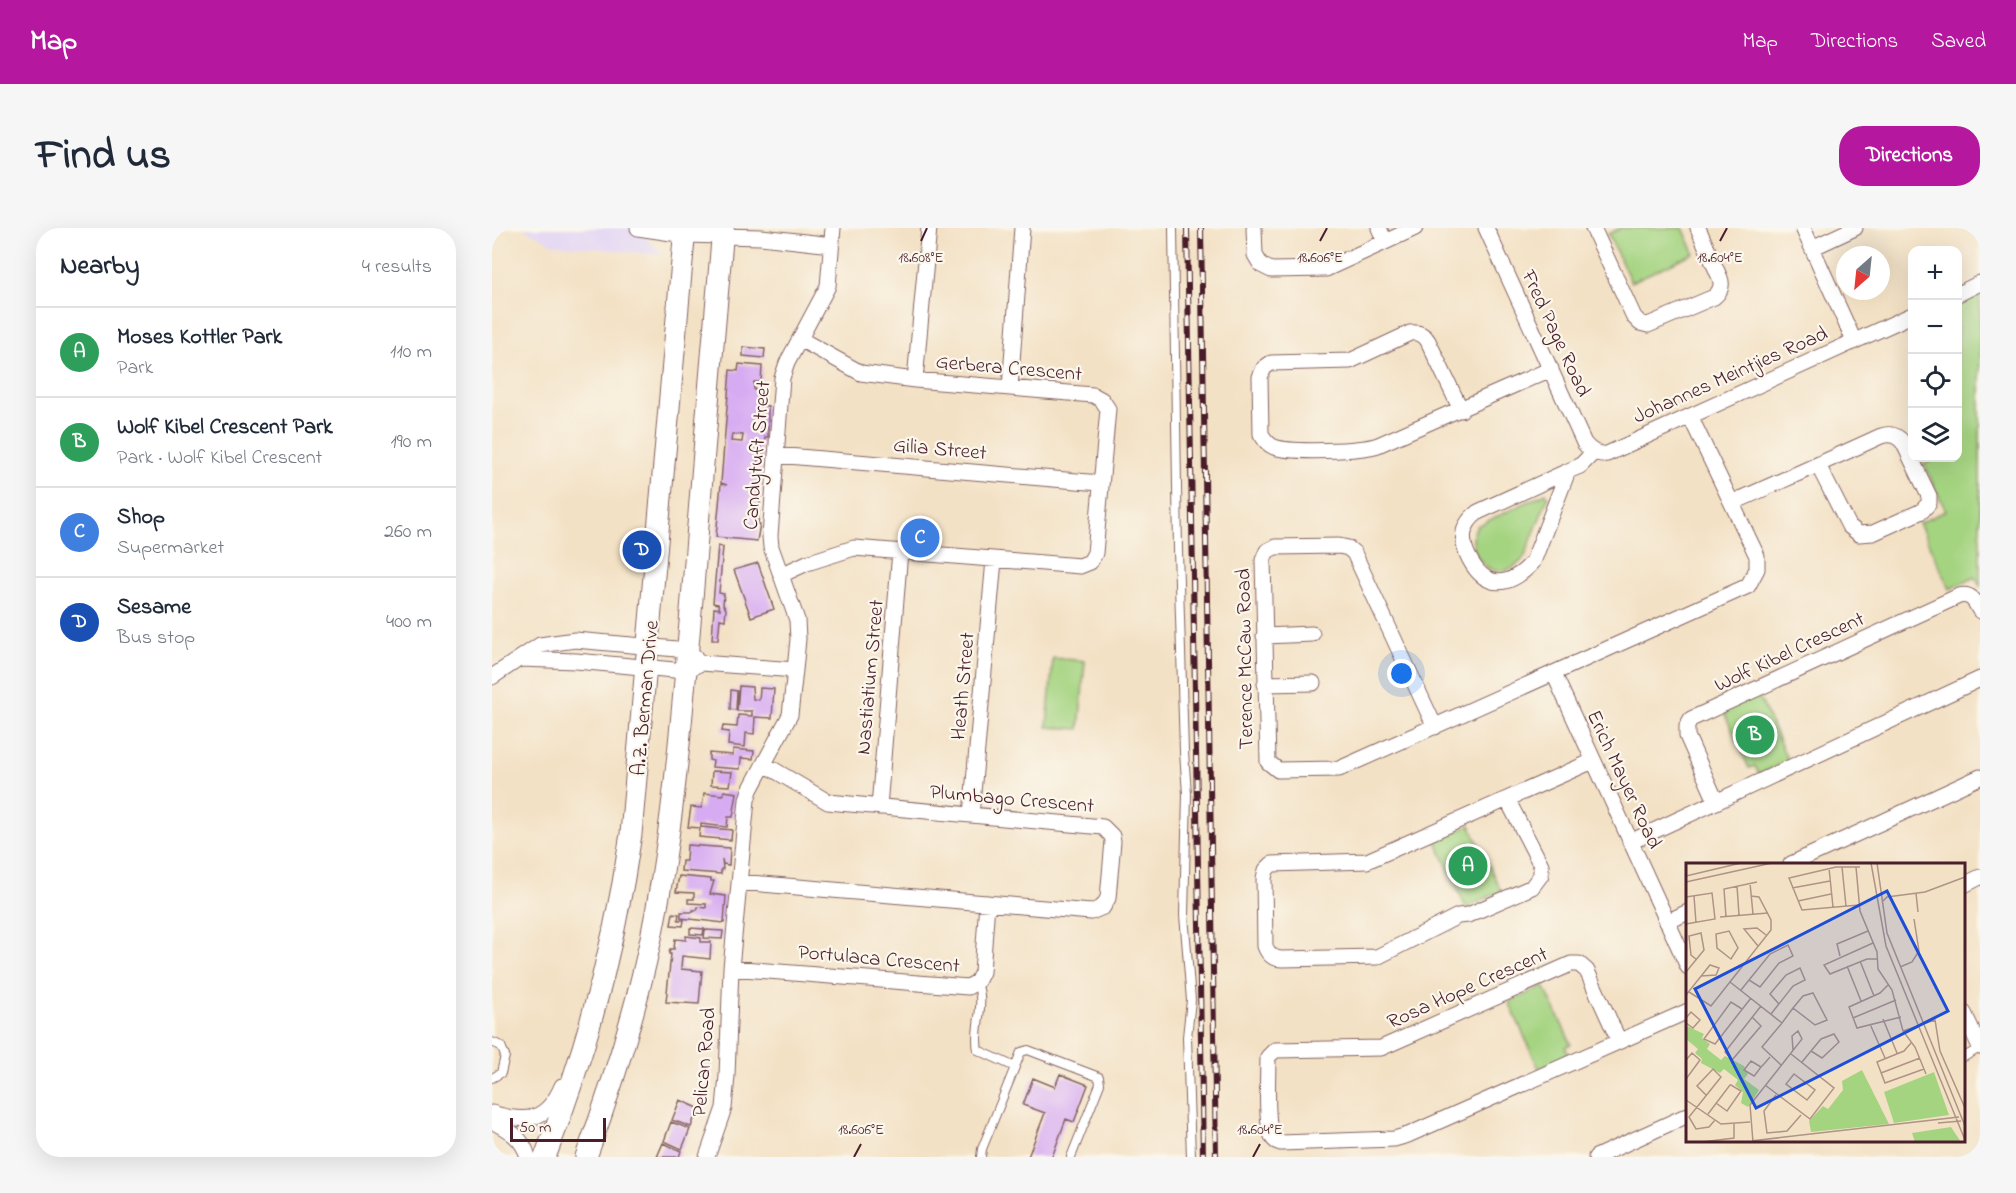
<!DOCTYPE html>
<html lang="en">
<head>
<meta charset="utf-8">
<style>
  body { margin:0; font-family:"Indie Flower",sans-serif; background:#f6f6f7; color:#1f2937 }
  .controls { position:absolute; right:18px; top:18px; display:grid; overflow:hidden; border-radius:12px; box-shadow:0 6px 24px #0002 }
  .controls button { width:54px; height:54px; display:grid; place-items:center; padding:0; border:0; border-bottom:2px solid #e0e1e3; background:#fff; color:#1f2937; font:30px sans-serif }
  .compass { position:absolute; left:1344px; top:18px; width:54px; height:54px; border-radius:50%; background:#fff; box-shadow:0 6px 24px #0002; rotate:207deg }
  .scale { position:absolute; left:18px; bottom:15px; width:96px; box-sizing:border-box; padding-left:6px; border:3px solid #4a1f2b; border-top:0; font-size:16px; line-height:21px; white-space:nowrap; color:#4a1f2b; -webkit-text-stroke:4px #fbf7ec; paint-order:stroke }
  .you { position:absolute; left:910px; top:446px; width:21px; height:21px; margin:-15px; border:4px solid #fff; border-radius:50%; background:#1a73e8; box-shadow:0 0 0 9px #1a73e833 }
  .badge { display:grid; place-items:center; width:39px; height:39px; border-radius:50%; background:#b5179e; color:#fff; font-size:20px; font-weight:700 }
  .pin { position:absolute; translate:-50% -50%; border:3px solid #fff; box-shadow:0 2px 6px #0006 }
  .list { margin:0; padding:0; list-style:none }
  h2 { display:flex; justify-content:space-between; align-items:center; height:78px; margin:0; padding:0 24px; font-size:26px }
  h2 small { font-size:20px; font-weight:400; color:#747a83 }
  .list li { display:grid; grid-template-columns:39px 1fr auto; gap:18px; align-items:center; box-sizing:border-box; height:90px; padding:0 24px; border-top:2px solid #e0e1e3 }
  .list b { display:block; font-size:22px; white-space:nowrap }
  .list p { margin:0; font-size:20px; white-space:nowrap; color:#747a83 }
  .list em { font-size:20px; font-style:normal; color:#747a83 }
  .icon { flex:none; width:33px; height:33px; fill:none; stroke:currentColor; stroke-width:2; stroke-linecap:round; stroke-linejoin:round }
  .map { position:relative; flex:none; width:1488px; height:929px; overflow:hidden; border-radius:24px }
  header { display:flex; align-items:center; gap:36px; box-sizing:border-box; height:84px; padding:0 30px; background:#b5179e; color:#fff }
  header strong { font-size:28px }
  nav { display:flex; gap:33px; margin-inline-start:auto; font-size:21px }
  .intro { display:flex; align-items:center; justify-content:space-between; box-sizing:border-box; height:144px; padding:0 36px }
  h1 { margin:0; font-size:42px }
  .button { padding:15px 27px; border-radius:24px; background:#b5179e; color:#fff; font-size:21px; font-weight:700 }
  main { display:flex; gap:36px; padding:0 36px }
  aside { flex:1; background:#fff; border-radius:24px; box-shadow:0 6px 24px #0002 }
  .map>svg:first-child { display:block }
  .built { fill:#e1d4f4 }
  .green { fill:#a5d481; stroke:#787a56; stroke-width:1.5 }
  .building { fill:#d7abf2; fill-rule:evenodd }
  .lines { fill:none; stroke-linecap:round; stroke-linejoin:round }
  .service-casing { stroke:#856361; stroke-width:10 }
  .minor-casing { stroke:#856361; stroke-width:17 }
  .secondary-casing { stroke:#856361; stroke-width:23 }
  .service { stroke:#fff; stroke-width:8 }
  .minor { stroke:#fff; stroke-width:15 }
  .secondary { stroke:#fff; stroke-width:21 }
  .rail-casing { stroke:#4a1f2b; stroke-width:6 }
  .rail { stroke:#fbf7ec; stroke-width:4; stroke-dasharray:11; stroke-linecap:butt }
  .ticks { fill:none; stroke:#4a1f2b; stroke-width:2 }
  .labels { text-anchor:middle; stroke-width:4.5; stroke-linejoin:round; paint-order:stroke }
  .street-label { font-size:21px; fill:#4a1f2b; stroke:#fbf7ec }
  .inset-road { fill:none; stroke:#af9387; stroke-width:1.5 }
  .view { fill:#1d4ed8; fill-opacity:0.15; stroke:#1d4ed8; stroke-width:3 }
  .inset-edge { fill:none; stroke:#4a1f2b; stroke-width:3 }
  .ticks-label { font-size:15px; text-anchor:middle; fill:#4a1f2b; stroke:#fbf7ec; stroke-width:4.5; stroke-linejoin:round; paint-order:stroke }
</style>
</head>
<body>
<header>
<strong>Map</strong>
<nav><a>Map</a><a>Directions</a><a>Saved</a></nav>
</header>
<div class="intro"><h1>Find us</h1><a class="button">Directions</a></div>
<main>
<aside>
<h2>Nearby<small>4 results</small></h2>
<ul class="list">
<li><span class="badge" style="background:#2e9e5b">A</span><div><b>Moses Kottler Park</b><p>Park</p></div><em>110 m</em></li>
<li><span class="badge" style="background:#2e9e5b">B</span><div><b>Wolf Kibel Crescent Park</b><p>Park · Wolf Kibel Crescent</p></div><em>190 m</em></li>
<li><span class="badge" style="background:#3f7fe0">C</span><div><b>Shop</b><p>Supermarket</p></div><em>260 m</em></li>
<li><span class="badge" style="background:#1a4fb4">D</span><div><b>Sesame</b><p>Bus stop</p></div><em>400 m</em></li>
</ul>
</aside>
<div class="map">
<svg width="1488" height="929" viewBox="0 0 1488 929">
  <rect width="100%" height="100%" fill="#fbf7ec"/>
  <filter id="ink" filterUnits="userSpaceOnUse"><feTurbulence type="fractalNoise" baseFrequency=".0167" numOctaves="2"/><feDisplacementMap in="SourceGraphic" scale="12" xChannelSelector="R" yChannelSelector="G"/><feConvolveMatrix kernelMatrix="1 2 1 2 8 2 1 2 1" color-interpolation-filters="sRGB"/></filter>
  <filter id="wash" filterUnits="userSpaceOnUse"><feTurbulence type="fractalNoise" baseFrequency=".008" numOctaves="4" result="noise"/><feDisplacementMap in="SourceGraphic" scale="24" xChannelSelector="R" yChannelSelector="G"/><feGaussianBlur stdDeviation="1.35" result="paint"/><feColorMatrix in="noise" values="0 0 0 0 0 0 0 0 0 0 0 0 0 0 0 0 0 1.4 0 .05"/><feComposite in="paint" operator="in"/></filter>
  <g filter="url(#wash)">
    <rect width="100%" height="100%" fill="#f3e1c5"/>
    <path class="built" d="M30,0H153V8L170,27L62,16Z"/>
    <path class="green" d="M1129,0H1191L1202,25L1139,54L1116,6Z
      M1488,67V358L1483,349L1458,361L1427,295L1454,283L1432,236L1447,230H1466V77Z
      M1054,265L1056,269L1032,330C1001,365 970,321 985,298Z
      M561,430L593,433L587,501L555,499Z
      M1266,466L1296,533L1267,546L1263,538L1257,540L1231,482Z
      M978,597L1009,663L974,680L944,613Z
      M1052,758L1079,816L1073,819L1077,827L1047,841L1017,774Z"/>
    <g id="blocks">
      <path class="building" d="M251,119L273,121L272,130L251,128Z
        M247,136L270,138L269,154H262V162H269L267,177L276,178V209H273V215H269L268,225H272L271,231H266L265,241H271L266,296H268L265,313L224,309L229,256L235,257L229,255L238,142L246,143ZM240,206L251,207L250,214L239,213Z
        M226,318L231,319L227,365L232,366L231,377L234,381L233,392L228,391L226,412H220L222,380L228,381L226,376L221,375Z
        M266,335L282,381L259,389L242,342Z
        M247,458L260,459L261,471L267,472L268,460L282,461L280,490L263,489L262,506L254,505L253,519L236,517L237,504L230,503L231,498L245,499L246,487L260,488V483H245Z
        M239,462L245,463L244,482L238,481Z
        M241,521L262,523L261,531L249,530L248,541L220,539L221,533L217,532V525L241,527Z
        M220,543L240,544L238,558L219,557Z
        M232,563L245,565L241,589H236L235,599L209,596V599L240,602L239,612L207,609L208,600L196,599L199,579L210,580L212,565L231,567Z
        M195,617L238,620L237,637L231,636L230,631L231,641H229V646L189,643L190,633H194Z
        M187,648L219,651V653H222L218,666L234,668L232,695L189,690V684H201V682H205L206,679L214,680V676L196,675V671H202V665L184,664Z
        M181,685L187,686L186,692H192L191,698L179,697Z
        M198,700L212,701L211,707L198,706Z
        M213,702L231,703L230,711L212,710Z
        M194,708L209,710V714H219L218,731L190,728L189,741L210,743L207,776L174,774L179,726H177L178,721H182L183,711L194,712Z
        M568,846L596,857L582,894L574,891L560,929H536L553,885L531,877L541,850L563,859Z
        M188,872L206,880L199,899L180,892Z
        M179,894L198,901L190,921L172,913Z
        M171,915L189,923L187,929H165Z"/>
    </g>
  </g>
  <g filter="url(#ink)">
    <use href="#blocks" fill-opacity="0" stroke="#856361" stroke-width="1.5"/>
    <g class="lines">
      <defs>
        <path id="service" d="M681,0L686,322L692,524L695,566L692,687L699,772L695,809L699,929
          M484,754C495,774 481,800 486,822L523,839
          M0,814L9,818L13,828L9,845L0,850
          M1472,829L1488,820
          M489,929L490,921L529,824L536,822L607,849L608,856L579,929"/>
        <path id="minor" d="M146,0L193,7L269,9L340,17
          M762,0L763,27L769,37L779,42L834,41L893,14L887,0
          M994,0L1092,215C1098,223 1105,227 1115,226L1420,87
          M1101,0L1142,89L1148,95L1156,97L1222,69C1228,64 1231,58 1228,50L1206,0
          M1311,0L1362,113
          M893,14L923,0
          M1320,20L1363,0
          M1466,66L1488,55
          M423,152L437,0
          M518,160L530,0
          M969,182L936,113C932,106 926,104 918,105L858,133L779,135L772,140L768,149L769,206C773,212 775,216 782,219C798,225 869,223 886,217L1059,141
          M284,227L608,255
          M1076,243L1041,334C1018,359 994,363 977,330C968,312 969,297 986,284L1076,243L1088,238L1102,224
          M1240,275C1289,253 1339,231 1389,208C1398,205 1406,207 1412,216L1437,268V275L1430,283L1381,305L1367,306L1357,298L1326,237
          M289,347L315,335L362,320L588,338L598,334L603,325L616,181L610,172L601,167L423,152L369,145L308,111
          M772,408L820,406
          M28,431L84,433L193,443L209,435L303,442
          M1062,446L1196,739
          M0,449L48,417L83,412L196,422L203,429
          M773,456L821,455
          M943,499L862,325L856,320L847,318L783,319L775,323L771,332L776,534L786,542L847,541L1256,358L1265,341V328L1198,188
          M1015,571L1049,637V647L1040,659L976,687L966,688L885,729L790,731C781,731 776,726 773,718L772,650L774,642L780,636L875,633L1101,533
          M1224,573L1195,508V498L1199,491L1467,368C1479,365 1483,373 1488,383
          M387,579L408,323
          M479,587L502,332
          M1138,614L1488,451
          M1299,636L1488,549
          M247,654L599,684L611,679L616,670L621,613L620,608L611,599L336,574L272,536
          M1472,657L1488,649
          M1175,694L1196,684
          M239,740L476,759L485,754L490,744L495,675
          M1472,785L1488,819
          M1127,813L1095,743L1087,736H1079L889,820L783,822L776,829C776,845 773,898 781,910C783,914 785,914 789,915L902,911L916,907L1196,783
          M0,885C34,896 55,893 70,858
          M0,893C17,902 31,910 36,929
          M215,929L232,880L235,848L239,740L255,572L258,562L298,487L303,442L306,411L305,392L279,319L278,308L290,150L295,135L336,58L341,0
          M1104,929L1196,887"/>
        <path id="secondary" d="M53,929C94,824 123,717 139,606L193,0
          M94,929C124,848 150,764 165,679C184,573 192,465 201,359C211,239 220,120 231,0"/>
      </defs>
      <use href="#service" class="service-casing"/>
      <use href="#minor" class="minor-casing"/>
      <use href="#secondary" class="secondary-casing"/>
      <use href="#service" class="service"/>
      <use href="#minor" class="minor"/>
      <use href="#secondary" class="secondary"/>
      <defs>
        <path id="rail" d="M695,0L711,929
          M709,0L724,929"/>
      </defs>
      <use href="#rail" class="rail-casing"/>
      <use href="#rail" class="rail"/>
    </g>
  </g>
  <path class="ticks" d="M429,13L435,0M828,13L835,0M1228,13L1235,0M362,929L369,916M761,929L768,916"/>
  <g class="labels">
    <g class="street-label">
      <text transform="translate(1065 105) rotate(65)" y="7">Fred Page Road</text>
      <text transform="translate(517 139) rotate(5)" y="7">Gerbera Crescent</text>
      <text transform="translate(1238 146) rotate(-24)" y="7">Johannes Meintjies Road</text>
      <text transform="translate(448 220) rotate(5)" y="7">Gilia Street</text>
      <text transform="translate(264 227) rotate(-85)" y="7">Candytuft Street</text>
      <text transform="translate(1297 423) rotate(-25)" y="7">Wolf Kibel Crescent</text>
      <text transform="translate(752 431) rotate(-91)" y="7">Terence McCaw Road</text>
      <text transform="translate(377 449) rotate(-85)" y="7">Nastiatium Street</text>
      <text transform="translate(470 458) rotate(-85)" y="7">Heath Street</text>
      <text transform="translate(152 470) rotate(-85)" y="7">A.Z. Berman Drive</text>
      <text transform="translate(1133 551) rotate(65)" y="7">Erich Mayer Road</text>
      <text transform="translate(520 570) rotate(5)" y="7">Plumbago Crescent</text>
      <text transform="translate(387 730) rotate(5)" y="7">Portulaca Crescent</text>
      <text transform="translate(975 759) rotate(-24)" y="7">Rosa Hope Crescent</text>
      <text transform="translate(211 834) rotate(-85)" y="7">Pelican Road</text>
    </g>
  </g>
  <g transform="translate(1194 635)">
    <rect width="279" height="279" fill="#f3e1c5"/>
    <path d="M1,163L18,171L16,175L24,181L21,186L35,197L39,193L58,203L62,211L58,216L73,227L62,244L55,240L57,229L49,222L52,217L38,206L34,210L15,200L16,196L9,190L12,186L0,176ZM176,207L203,261L125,269L123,258L137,243L142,246L157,227L156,218ZM248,209L263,252L208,260L198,229ZM265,264L275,279H229L226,270Z" fill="#a5d481"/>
    <path class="inset-road" d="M185,0L200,83L279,277M191,0L201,70L279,263M156,4L160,43M170,4L174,48L191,89L192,106L206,127L217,168L229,184L240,211M143,5L147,44M0,13L55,0M0,19L86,0M64,20L67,51M51,23L53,52M106,25L144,18M230,30L232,49M8,33L10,60M0,34L26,30L29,56L0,61M112,38L145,31M196,39L201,34L239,29L279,14M173,42L116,47L103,15L150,4H174M34,54L82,50M40,54L38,26L71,19M43,68L52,85L45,96L31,85L30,71ZM187,80L138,102L144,111L181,96H192M72,83L58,66L71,65L80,72M154,93L151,81L182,68M174,98L188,133M161,103L175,138M214,104L226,99L233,88L228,56M0,109L18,87L15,70L3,73L5,92L10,96M44,119L96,160M202,122L194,130L163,144L171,165L215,154M55,127L63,117L84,91L102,82L107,93L93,100L74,124L63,117M3,129L25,143L85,67V57L73,34L65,33M0,132L24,102L33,105L30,112L15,113M56,146L45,139L18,176L29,181L65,135M85,151L107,123L119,117L114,105L100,112L84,131L93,141M66,154L75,163L46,197L39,189L75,143M0,155L5,149L14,157L7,165L0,160M167,155L210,137M197,156L211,190M184,161L199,195M217,168L249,157L254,188L279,245M225,180L218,188L191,199L199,220L238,206M0,197L6,190L14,197L0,216M116,199L125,188L135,176L148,171L153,179L136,195L125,188M95,202L76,184L96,160L107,145L117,133L127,130L141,157L129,162L107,145M75,204L65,198L58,207L68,213L69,212L75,204L78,201L84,194M195,210L234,195M108,211L129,227L121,237L100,221ZM79,222L124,256L148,225L105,191M20,232L11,223L27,206L35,214L3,254L10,266L23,264L29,257M90,232L78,248L81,270L101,268L115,252M0,237L35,261L64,259M22,251L44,222H45L55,228L41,248L30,240M252,260L275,258M16,279L48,275V261M56,279L273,254M67,279L64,242L116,176L112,168L106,173L107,187"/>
    <path class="view" d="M201,28L262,148L70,245L9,126Z"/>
    <rect width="279" height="279" class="inset-edge"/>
  </g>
  <g class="ticks-label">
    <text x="429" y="34">18.608°E</text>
    <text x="828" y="34">18.606°E</text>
    <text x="1228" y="34">18.604°E</text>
    <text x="369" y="906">18.606°E</text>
    <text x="768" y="906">18.604°E</text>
  </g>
</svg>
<div class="controls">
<button>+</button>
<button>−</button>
<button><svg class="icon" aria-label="locate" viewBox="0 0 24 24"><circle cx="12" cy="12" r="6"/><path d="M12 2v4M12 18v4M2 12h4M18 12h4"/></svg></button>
<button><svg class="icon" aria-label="layers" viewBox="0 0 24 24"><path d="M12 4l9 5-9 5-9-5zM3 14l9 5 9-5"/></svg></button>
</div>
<svg class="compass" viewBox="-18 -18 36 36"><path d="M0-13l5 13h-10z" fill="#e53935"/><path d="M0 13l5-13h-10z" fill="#747a83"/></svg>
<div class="scale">50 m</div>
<div class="you"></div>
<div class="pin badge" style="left:976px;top:638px;background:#2e9e5b">A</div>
<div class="pin badge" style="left:1263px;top:507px;background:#2e9e5b">B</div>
<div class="pin badge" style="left:428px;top:310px;background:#3f7fe0">C</div>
<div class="pin badge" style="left:150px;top:322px;background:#1a4fb4">D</div>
</div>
</main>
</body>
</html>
